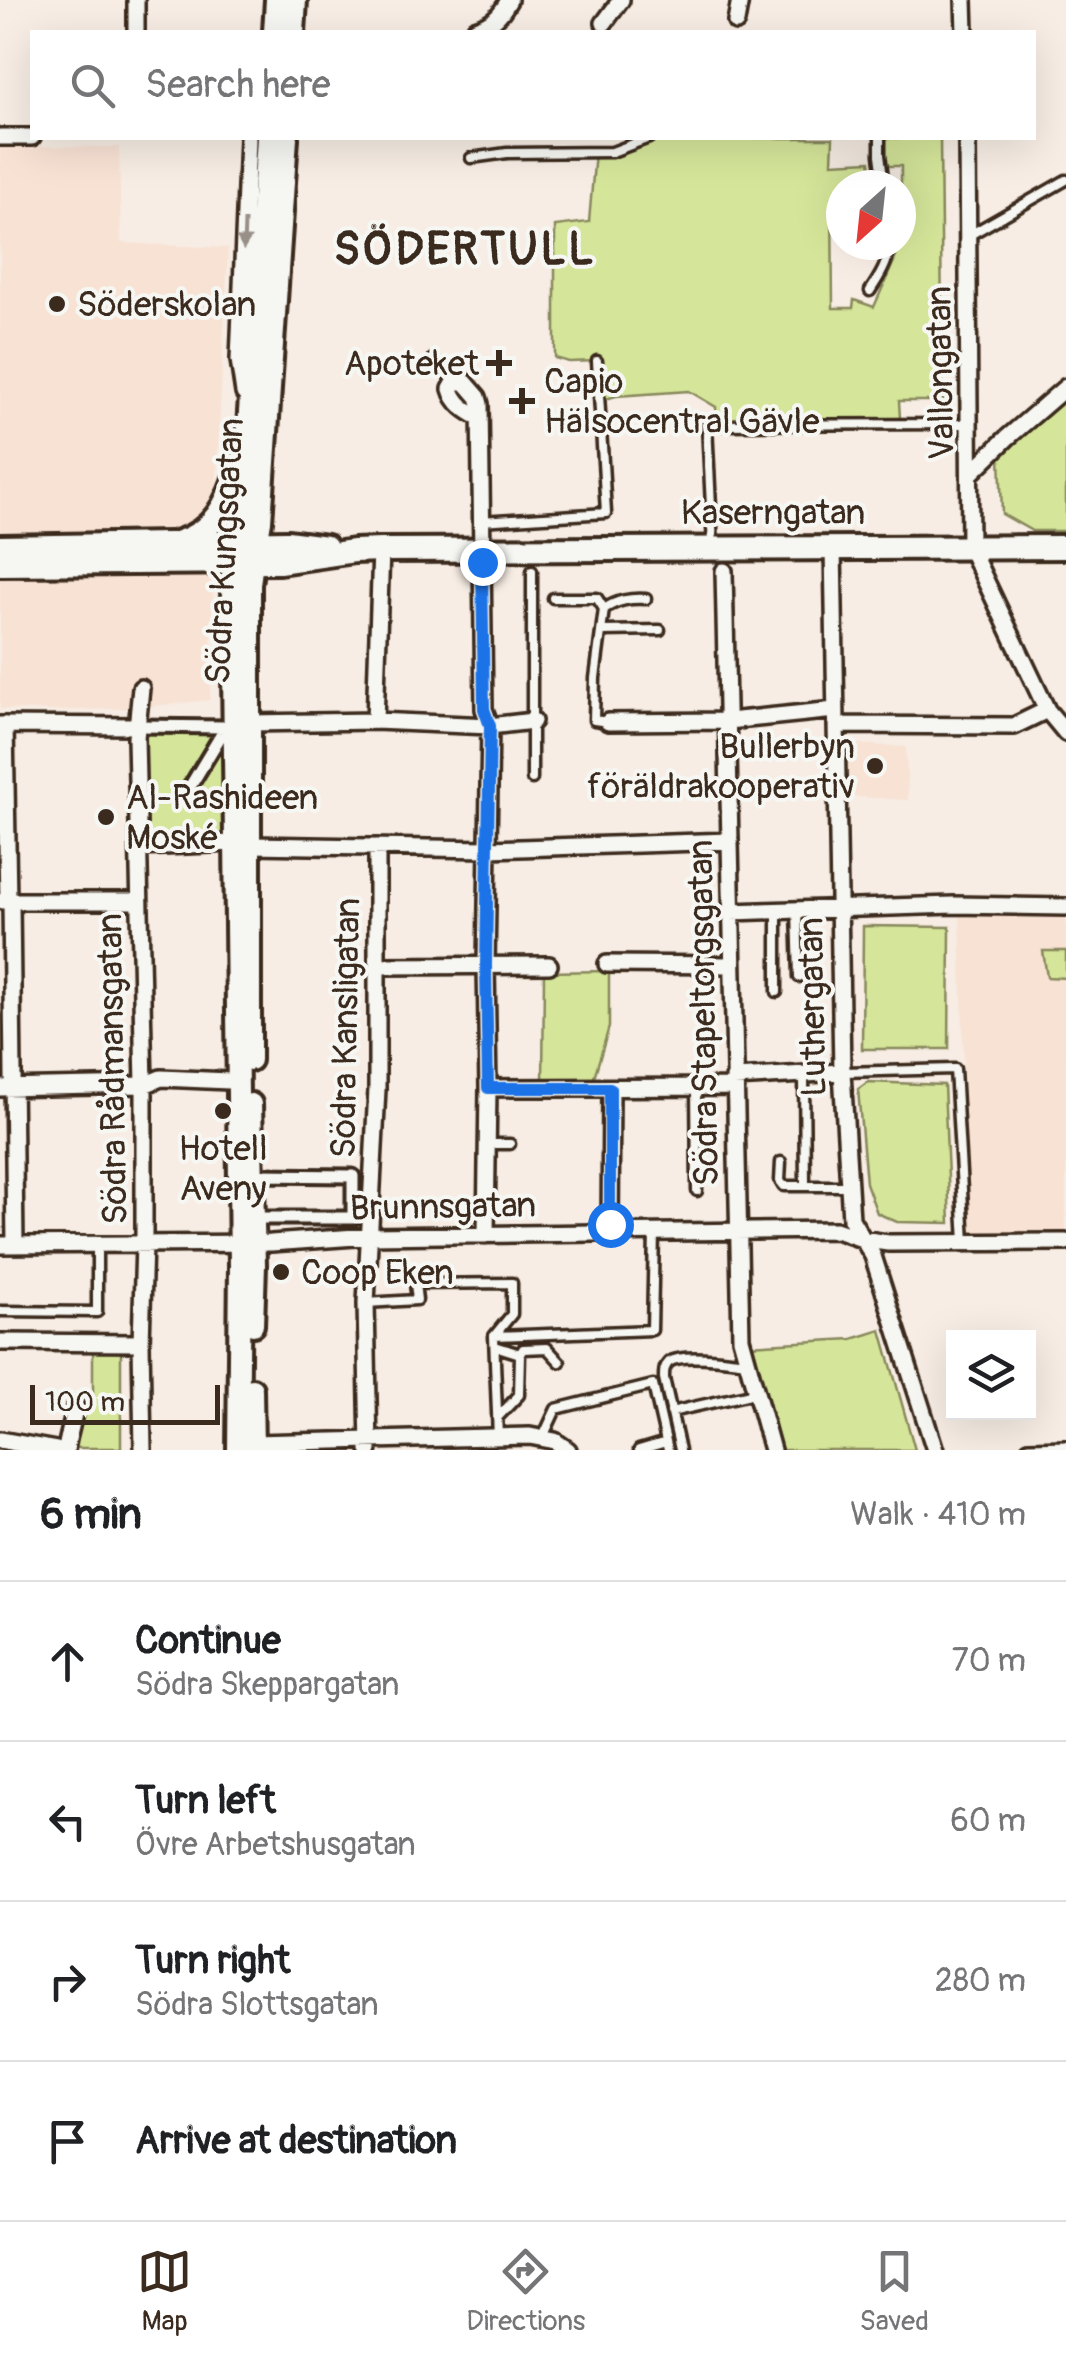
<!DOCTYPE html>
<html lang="en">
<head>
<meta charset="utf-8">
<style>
  body { margin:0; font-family:Pangolin,sans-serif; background:#f2f2f2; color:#202124 }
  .controls { position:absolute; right:30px; bottom:30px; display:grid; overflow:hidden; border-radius:0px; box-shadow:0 10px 40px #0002 }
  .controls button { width:90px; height:90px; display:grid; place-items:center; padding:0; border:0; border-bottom:2px solid #e0e0e0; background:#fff; color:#202124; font:50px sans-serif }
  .compass { position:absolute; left:826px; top:170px; width:90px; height:90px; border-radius:50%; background:#fff; box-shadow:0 10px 40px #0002; rotate:207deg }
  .scale { position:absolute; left:30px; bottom:25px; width:190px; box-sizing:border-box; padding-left:10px; border:5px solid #3b2a1e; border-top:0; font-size:28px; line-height:35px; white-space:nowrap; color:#3b2a1e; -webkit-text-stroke:8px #f6f6f2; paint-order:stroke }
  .stop { position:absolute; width:30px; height:30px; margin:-22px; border:8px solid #1a73e8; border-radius:50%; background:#fff }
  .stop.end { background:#1a73e8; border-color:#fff; box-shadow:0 2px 10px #0008 }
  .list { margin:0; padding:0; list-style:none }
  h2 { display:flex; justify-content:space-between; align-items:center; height:130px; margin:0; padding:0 40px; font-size:42px }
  h2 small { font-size:32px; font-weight:400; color:#757577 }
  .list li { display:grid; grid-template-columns:65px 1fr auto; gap:30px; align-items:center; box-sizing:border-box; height:160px; padding:0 40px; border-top:2px solid #e0e0e0 }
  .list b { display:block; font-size:38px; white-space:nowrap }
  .list p { margin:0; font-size:32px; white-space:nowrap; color:#757577 }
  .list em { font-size:32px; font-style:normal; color:#757577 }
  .icon { flex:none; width:55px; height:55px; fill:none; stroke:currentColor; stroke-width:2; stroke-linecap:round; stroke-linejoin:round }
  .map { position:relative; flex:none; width:1066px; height:1450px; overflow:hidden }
  .search { position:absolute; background:#fff; box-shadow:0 10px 40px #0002; left:30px; right:30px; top:30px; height:110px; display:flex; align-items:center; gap:25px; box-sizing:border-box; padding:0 35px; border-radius:0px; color:#757577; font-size:38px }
  .sheet { height:770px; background:#fff }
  nav { display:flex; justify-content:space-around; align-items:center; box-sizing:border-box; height:140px; border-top:2px solid #e0e0e0; background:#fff; font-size:28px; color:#757577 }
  nav a { display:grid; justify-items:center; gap:5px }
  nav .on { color:#3b2a1e }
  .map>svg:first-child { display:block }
  .built { fill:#f8e2d4 }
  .green { fill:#d5e69a; stroke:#88885c; stroke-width:2.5 }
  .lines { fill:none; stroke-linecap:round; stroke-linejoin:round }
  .service-casing { stroke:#3b2a1e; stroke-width:15 }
  .pedestrian-casing { stroke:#3b2a1e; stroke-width:19 }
  .minor-casing { stroke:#3b2a1e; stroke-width:22 }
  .tertiary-casing { stroke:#3b2a1e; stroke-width:28 }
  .secondary-casing { stroke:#3b2a1e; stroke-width:30 }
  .service { stroke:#f6f6f2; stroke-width:8 }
  .pedestrian { stroke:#f6f6f2; stroke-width:11 }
  .minor { stroke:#f6f6f2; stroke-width:15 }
  .tertiary { stroke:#f6f6f2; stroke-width:20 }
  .secondary { stroke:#f6f6f2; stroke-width:22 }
  .oneway { fill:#989088 }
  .route { stroke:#1a73e8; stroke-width:12 }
  .poi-dot { fill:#3b2a1e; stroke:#f6f6f2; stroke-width:4 }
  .labels { text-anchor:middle; stroke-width:8; stroke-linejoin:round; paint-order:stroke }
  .poi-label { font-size:35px; fill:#3b2a1e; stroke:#f6f6f2; text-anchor:start }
  .street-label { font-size:35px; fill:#3b2a1e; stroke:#f6f6f2 }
  .district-label { font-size:45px; font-weight:bold; letter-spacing:2.5px; fill:#3b2a1e; stroke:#f6f6f2 }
</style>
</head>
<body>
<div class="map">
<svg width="1066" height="1450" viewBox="0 0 1066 1450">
  <rect width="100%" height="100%" fill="#f7ede4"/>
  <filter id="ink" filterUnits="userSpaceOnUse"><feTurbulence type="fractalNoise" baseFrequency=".01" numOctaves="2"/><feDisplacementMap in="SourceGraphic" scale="20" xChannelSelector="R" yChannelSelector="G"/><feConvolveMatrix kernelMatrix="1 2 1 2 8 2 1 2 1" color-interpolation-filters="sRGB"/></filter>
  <g filter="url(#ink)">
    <path class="built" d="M0,146L119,147L121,243L228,248L215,512L210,700L133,708L51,711L0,709Z
      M842,743L906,747L908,800L844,796Z
      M960,914L1066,916V1237H968Z"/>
    <path class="green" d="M649,138H833L832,163L870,161L873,185H841V197L832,198L833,308H853L854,300L874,307L896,257L897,245H901V166H885L886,138H940L943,418H936V401H899L900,418L717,424L716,407L689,391L616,396L599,401L596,361L569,362L555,358V226L589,222L595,152H612Z
      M1066,400V531H1032L1002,514L1000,455Z
      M140,726L226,727L228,843L144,847Z
      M863,926L950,927L949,1049H862Z
      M1043,951H1066V978L1047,977Z
      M609,971V1027L592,1084L543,1086L544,972Z
      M868,1082L944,1085L950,1223L897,1222L877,1213L866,1183L858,1089Z
      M881,1330L915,1450H776L748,1345L852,1339Z
      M93,1349H121V1448H75L78,1405H93Z"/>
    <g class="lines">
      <defs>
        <path id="service" d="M880,138V155L884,185
          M471,158L507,153L612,152L649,138
          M968,236L1066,180
          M870,291C880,276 888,263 890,245
          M433,359L455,382
          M480,521L606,513L597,361
          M713,547L707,425L970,424
          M553,598H597L604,609
          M603,631L660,630
          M608,722L594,720L595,678L604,609C618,600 630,598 646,599
          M532,779V571
          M797,910L799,977
          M777,911V992
          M843,1072L955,1069L965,1242
          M804,1076L805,1186
          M696,1087L697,1191
          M489,1144H510
          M781,1162L780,1181L784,1186H849
          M366,1303L417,1300L415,1284L512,1283V1314L494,1336L498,1438
          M0,1311L97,1312V1244
          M494,1336L652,1330L654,1232
          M495,1346L520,1354L519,1395L497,1418
          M520,1354L523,1349L547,1348L560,1362
          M671,1412L755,1393
          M543,1437L556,1409L653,1385L668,1450
          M639,1450L666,1442
          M680,1450L664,1378C664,1371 664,1367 669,1362C683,1353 731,1360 747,1362"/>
        <path id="pedestrian" d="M136,726L226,727
          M188,790L226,727
          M257,1175L353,1176V1218H258Z"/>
        <path id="minor" d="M964,0L965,32
          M736,22L740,0
          M604,23L621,0
          M475,29C493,23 500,16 509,0
          M136,32V0
          M0,137H32
          M967,138L970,548L1047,710L1066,733
          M244,393L239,360L248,138
          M480,418C467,411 455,404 451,389L455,382H465L478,397L480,404L484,709L490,726L486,965L488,1088L486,1235
          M971,473L1007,438L1066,387
          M833,547L842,1072L851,1219L873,1256L935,1450
          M724,571L741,1338L772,1450
          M141,688L136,738L144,1085V1243L141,1343L143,1450
          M375,721L381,550
          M608,722L728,721L835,710
          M250,723L375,721L490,726L533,721
          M0,725L136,726
          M5,725L8,901
          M836,725L1014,726L1047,710
          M251,845L488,849L730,841
          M140,847L234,843
          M3,901H139
          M11,901L15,1245
          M731,912L954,905L1066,907
          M607,964L732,965
          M377,966L549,965
          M734,1078L842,1072
          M0,1088L144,1085L161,1078L229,1081
          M488,1088L734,1087
          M610,1232L611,1088
          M0,1245L271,1243L370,1236L836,1230L862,1239L888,1243L1066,1242
          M0,1342L141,1343
          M0,1440L56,1450
          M253,1443L530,1436L555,1441L568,1450
          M66,1450C68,1435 73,1423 75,1407
          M369,1450L366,1303L377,1089V847
          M1029,1450L1066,1449"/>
        <path id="tertiary" d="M236,562L232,583L240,1266L238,1450
          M250,1060V584L253,562
          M251,1104L255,1265L253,1325
          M252,1389L253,1450"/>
        <path id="secondary" d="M275,32L277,0
          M293,32L295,0
          M179,542C214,532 228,503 238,470
          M0,547L287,542L326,547
          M236,562L243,519L268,138
          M253,562L260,521L286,138
          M0,564L279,562L354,551L381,550L1066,547"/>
      </defs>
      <use href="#service" class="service-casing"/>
      <use href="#pedestrian" class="pedestrian-casing"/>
      <use href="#minor" class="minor-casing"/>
      <use href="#tertiary" class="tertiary-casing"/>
      <use href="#secondary" class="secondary-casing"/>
      <use href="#service" class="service"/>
      <use href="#pedestrian" class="pedestrian"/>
      <use href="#minor" class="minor"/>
      <use href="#tertiary" class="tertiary"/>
      <use href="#secondary" class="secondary"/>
    </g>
    <defs><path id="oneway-solid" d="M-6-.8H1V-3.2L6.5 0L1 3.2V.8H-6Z" transform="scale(2.5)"/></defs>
    <use class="oneway" href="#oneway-solid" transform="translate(244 235) rotate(92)"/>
  </g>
  <g class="lines" filter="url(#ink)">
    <path class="route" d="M482,562L484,709L490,726L486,965L488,1088H610V1224"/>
  </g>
  <g class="poi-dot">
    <circle cx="57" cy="304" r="10"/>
    <path d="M494 348h10v10h10v10h-10v10h-10v-10h-10v-10h10z"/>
    <path d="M517 386h10v10h10v10h-10v10h-10v-10h-10v-10h10z"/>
    <circle cx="875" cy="766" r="10"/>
    <circle cx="106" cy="817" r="10"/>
    <circle cx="223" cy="1111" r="10"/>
    <circle cx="281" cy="1272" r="10"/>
  </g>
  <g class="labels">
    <g class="poi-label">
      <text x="77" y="316">Söderskolan</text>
      <text x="479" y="375" text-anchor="end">Apoteket</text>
      <text x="544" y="393">Capio<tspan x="544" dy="40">Hälsocentral Gävle</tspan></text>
      <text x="855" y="758" text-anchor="end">Bullerbyn<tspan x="855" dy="40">föräldrakooperativ</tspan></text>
      <text x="126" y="809">Al-Rashideen<tspan x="126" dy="40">Moské</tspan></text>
      <text x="223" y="1160" text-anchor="middle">Hotell<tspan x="223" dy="40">Aveny</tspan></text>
      <text x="301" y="1284">Coop Eken</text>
    </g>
    <g class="street-label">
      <text transform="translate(940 373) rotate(-91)" y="12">Vallongatan</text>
      <text x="773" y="524">Kaserngatan</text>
      <text transform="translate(224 551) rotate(-87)" y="12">Södra Kungsgatan</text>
      <text transform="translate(812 1007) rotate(-91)" y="12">Luthergatan</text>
      <text transform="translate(703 1013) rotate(-91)" y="12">Södra Stapeltorgsgatan</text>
      <text transform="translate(345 1028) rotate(-89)" y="12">Södra Kansligatan</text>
      <text transform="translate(112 1069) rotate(-91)" y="12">Södra Rådmansgatan</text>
      <text transform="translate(443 1206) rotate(-1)" y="12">Brunnsgatan</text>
    </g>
    <g class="district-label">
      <text x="465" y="264">SÖDERTULL</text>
    </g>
  </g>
</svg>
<div class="controls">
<button><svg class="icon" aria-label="layers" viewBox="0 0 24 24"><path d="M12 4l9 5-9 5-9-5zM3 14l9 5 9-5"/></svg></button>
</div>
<svg class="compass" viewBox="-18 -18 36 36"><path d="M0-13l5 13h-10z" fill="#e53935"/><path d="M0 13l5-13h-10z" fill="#757577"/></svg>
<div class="scale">100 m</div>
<div class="stop" style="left:610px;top:1224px"></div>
<div class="stop end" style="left:482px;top:562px"></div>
<div class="search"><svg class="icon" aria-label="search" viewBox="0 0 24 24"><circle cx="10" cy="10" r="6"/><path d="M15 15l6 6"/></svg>Search here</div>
</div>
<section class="sheet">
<h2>6 min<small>Walk · 410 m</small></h2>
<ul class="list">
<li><svg class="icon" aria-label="ahead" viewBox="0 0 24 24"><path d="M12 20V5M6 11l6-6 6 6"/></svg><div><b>Continue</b><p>Södra Skeppargatan</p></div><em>70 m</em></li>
<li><svg class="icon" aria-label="left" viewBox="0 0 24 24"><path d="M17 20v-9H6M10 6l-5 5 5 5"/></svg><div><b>Turn left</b><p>Övre Arbetshusgatan</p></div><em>60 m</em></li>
<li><svg class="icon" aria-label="right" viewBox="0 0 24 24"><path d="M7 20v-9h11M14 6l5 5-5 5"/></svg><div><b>Turn right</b><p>Södra Slottsgatan</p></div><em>280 m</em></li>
<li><svg class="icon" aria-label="arrive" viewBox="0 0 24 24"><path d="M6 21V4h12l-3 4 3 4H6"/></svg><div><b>Arrive at destination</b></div></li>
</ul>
</section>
<nav>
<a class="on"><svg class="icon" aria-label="map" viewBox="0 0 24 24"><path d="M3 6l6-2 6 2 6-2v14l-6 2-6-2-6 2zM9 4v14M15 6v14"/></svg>Map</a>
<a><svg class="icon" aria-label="directions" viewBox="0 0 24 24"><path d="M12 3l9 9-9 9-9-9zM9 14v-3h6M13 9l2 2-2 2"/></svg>Directions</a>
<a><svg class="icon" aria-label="saved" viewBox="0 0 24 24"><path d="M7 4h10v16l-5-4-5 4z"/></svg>Saved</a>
</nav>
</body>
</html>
